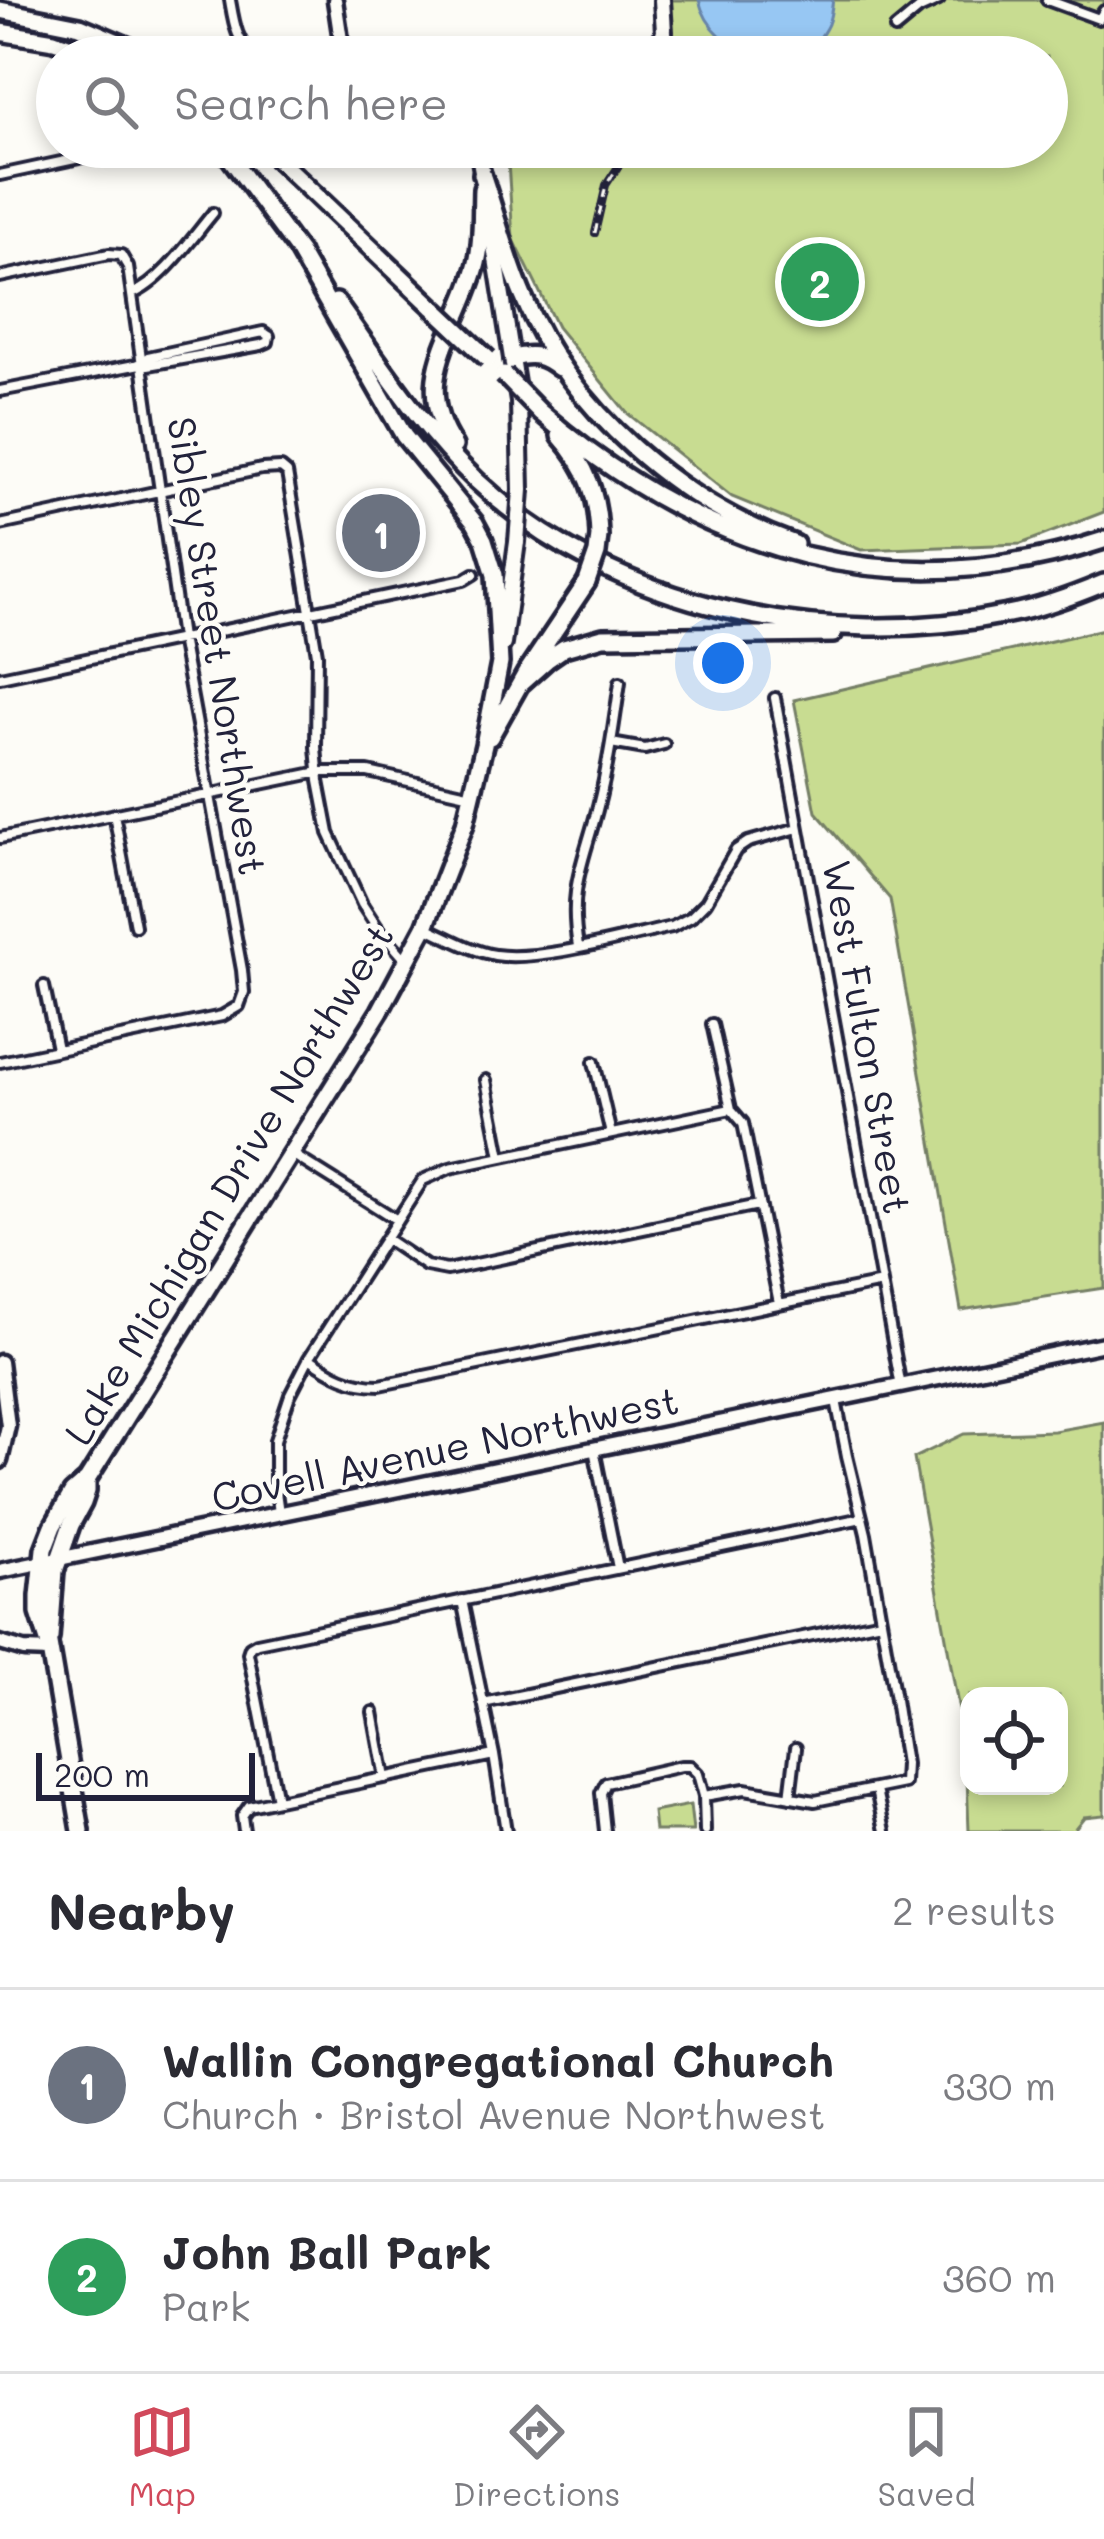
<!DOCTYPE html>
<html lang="en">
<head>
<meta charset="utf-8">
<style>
  body { margin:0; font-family:Mali,sans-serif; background:#f2f2f3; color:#2b2b33 }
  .controls { position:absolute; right:36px; bottom:36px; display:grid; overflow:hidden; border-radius:24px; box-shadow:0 6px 18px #0003 }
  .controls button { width:108px; height:108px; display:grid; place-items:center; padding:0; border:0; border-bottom:3px solid #e1e1e2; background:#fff; color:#2b2b33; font:60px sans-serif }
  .scale { position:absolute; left:36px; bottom:30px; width:219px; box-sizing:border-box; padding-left:12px; border:6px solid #22223b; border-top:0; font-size:33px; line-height:42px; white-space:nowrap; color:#22223b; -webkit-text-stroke:9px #fdfcf7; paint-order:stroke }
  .you { position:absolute; left:723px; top:663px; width:42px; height:42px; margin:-30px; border:9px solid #fff; border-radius:50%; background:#1a73e8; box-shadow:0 0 0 18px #1a73e833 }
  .badge { display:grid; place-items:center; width:78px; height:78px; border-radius:50%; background:#d1495b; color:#fff; font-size:39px; font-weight:700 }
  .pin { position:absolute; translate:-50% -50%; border:6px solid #fff; box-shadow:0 3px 12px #0006 }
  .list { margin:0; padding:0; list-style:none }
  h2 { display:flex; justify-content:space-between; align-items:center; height:156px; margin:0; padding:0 48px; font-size:51px }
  h2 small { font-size:39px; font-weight:400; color:#7c7c81 }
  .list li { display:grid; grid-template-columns:78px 1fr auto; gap:36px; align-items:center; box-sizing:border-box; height:192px; padding:0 48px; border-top:3px solid #e1e1e2 }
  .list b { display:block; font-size:45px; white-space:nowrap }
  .list p { margin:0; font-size:39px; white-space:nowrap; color:#7c7c81 }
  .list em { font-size:39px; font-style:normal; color:#7c7c81 }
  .icon { flex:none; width:66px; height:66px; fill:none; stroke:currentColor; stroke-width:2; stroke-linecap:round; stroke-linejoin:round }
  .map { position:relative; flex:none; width:1104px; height:1831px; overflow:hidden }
  .search { position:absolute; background:#fff; box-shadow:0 6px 18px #0003; left:36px; right:36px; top:36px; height:132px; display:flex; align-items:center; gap:30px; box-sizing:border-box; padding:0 42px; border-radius:66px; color:#7c7c81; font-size:45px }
  .sheet { height:540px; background:#fff }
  nav { display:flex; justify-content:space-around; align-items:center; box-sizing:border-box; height:168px; border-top:3px solid #e1e1e2; background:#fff; font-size:33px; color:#7c7c81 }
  nav a { display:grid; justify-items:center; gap:6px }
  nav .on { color:#d1495b }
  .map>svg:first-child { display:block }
  .green { fill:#c8dc91; stroke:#757f66; stroke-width:3; fill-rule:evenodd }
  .water { fill:#97c7f3; stroke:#6885a9; stroke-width:3 }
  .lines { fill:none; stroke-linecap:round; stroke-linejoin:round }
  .street-casing { stroke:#22223b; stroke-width:16 }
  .secondary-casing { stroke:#22223b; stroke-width:21 }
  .primary-casing { stroke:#22223b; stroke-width:22 }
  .highway-casing { stroke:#22223b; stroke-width:24 }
  .street { stroke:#fdfcf7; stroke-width:8 }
  .secondary { stroke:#fdfcf7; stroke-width:12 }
  .primary { stroke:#fdfcf7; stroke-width:14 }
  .highway { stroke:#fdfcf7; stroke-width:15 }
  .rail-casing { stroke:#22223b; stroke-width:8 }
  .rail { stroke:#fdfcf7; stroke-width:3; stroke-dasharray:9; stroke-linecap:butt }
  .primary-bridge-casing { stroke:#22223b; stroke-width:22; stroke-linecap:butt }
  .highway-bridge-casing { stroke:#22223b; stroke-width:24; stroke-linecap:butt }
  .primary-bridge { stroke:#fdfcf7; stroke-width:14 }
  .highway-bridge { stroke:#fdfcf7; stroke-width:15 }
  .labels { text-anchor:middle; stroke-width:9; stroke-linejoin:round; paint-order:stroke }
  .street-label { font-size:39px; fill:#22223b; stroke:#fdfcf7 }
</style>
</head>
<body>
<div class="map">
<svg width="1104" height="1831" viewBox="0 0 1104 1831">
  <rect width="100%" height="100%" fill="#fdfcf7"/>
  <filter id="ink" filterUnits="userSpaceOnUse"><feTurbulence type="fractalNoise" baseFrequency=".00833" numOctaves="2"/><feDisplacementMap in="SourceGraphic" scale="24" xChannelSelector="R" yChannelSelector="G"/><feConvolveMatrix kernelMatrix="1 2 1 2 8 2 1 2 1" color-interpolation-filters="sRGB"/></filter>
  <g filter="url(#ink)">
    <path class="green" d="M662,0H1104V512L1021,544L861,550L732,497L627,413L557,327L513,238L507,147H1047V57H654Z
      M1104,629V1288L961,1310L890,899L816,812L794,700Z
      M1104,1422V1815L1084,1817L1073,1831H969L966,1750L914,1458L964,1434L1054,1431ZM969,1696H1059V1786H969Z
      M690,1805L693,1831H655L653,1812Z"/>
    <path class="water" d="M699,0H833C831,10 831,20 826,28C796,84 712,55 699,0Z"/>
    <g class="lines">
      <defs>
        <path id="street" d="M230,0C234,23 236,41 254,57
          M1047,0L1099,19L1104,11
          M895,29L919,9L939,0
          M424,57L473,51L528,57
          M0,175L131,147
          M0,277L109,254L121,255L128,267L181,638L242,970L244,992L239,1006L222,1016L0,1062
          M132,294C162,282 192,238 213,213
          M140,364L148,365L261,345L268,342L269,336
          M0,391L140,364L148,357L263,332L269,336
          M0,525L262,469L281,468L287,473L317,654L316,747L319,781L329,833L362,904L377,927L406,960
          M0,677L464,580L474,574
          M775,698L901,1387
          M611,743L645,749L664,744
          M114,814L135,926
          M0,838L319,772H368L472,795
          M425,927C448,937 471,951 495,955C540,962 625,937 672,927L691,917L706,902L736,850L748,842L798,828
          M578,946C568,889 583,864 597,810C608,768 614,725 620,682
          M44,986L57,1049
          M712,1024L731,1109L743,1123L779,1303
          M594,1062L611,1134
          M486,1080L501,1157
          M292,1154L397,1220
          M386,1239L426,1266L447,1270L758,1205
          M309,1358C332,1374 351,1385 380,1385L882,1283
          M594,1449L618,1568
          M279,1513L275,1484V1440L290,1395L309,1358L423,1180L450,1168L731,1109
          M462,1600L494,1755L506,1831
          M483,1703L881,1621
          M373,1712L385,1778
          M876,1790L885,1831
          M704,1796L705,1831
          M790,1797L796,1748
          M277,1800L248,1653L250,1647L257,1643L862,1518
          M244,1831L242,1816L249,1806L494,1755
          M605,1831L601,1793L606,1783L681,1766H690L698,1774L704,1796L745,1789L815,1801L904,1783L905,1764L894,1693L866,1534L847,1456L836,1400"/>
        <path id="secondary" d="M335,0L342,47L346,57
          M0,1362L8,1426L0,1461
          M0,1571L1104,1344
          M0,1643L24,1650L50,1651"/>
        <path id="primary" d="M654,57L664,32L662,0
          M483,147L479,155L484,182
          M489,215L519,402L521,490
          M503,644L517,542"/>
        <path id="highway" d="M0,10L80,26L153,57
          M0,32L54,41L100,57
          M222,147L300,253
          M265,147L433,307
          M482,174C496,214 506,257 523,296C570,410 680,504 795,544
          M336,302C380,363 422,429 477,481C614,610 828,651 1008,614C1041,608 1073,596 1104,583
          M513,358C533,353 543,355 559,368
          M540,412C703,554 895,609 1104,540
          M560,436C587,466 598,495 599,536
          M454,446C407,377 461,329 477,263C483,239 481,213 482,189
          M520,684L548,659L564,648L603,637L833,634
          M490,737L526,673L587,582
          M50,1638L55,1571L71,1525L83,1503L87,1491V1480
          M81,1831L49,1644L39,1613V1596L44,1549L53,1526L72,1493L87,1480L380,1011L425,927L465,824L484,745L500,663L495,575L484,540L475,523L404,436L297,249"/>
      </defs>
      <use href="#street" class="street-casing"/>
      <use href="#secondary" class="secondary-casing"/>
      <use href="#primary" class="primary-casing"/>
      <use href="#highway" class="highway-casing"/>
      <use href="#street" class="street"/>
      <use href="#secondary" class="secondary"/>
      <use href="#primary" class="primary"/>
      <use href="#highway" class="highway"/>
      <defs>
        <path id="rail" d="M595,233L606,185L631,147"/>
      </defs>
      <use href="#rail" class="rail-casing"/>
      <use href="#rail" class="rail"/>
      <defs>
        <path id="primary-bridge" d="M517,542L521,490"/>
        <path id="highway-bridge" d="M433,307L488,359
          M504,375L540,412
          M587,582L597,553L599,536"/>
      </defs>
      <use href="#primary-bridge" class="primary-bridge-casing"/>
      <use href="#highway-bridge" class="highway-bridge-casing"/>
      <use href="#primary-bridge" class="primary-bridge"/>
      <use href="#highway-bridge" class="highway-bridge"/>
    </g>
  </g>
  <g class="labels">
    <g class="street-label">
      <text transform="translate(217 646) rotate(81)" y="14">Sibley Street Northwest</text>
      <text transform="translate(867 1037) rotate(80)" y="14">West Fulton Street</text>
      <text transform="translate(229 1184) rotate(-59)" y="14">Lake Michigan Drive Northwest</text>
      <text transform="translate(445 1449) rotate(-12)" y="14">Covell Avenue Northwest</text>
    </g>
  </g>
</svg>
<div class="controls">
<button><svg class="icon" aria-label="locate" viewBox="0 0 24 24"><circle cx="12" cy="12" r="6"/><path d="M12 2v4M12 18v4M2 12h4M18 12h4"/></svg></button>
</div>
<div class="scale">200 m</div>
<div class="you"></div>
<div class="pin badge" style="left:381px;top:533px;background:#6b7280">1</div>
<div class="pin badge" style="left:820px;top:282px;background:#2e9e5b">2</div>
<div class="search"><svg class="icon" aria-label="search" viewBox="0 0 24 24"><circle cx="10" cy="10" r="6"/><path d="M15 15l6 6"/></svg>Search here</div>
</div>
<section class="sheet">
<h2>Nearby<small>2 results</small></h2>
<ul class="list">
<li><span class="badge" style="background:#6b7280">1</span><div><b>Wallin Congregational Church</b><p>Church · Bristol Avenue Northwest</p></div><em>330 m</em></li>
<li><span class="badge" style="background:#2e9e5b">2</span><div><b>John Ball Park</b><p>Park</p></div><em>360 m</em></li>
</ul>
</section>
<nav>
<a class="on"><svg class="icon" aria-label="map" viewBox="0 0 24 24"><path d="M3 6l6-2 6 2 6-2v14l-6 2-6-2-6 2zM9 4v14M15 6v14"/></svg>Map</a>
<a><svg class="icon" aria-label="directions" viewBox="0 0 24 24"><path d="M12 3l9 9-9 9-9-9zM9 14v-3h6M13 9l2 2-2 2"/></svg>Directions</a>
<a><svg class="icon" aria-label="saved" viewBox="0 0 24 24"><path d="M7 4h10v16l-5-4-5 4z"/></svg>Saved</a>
</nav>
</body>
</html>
